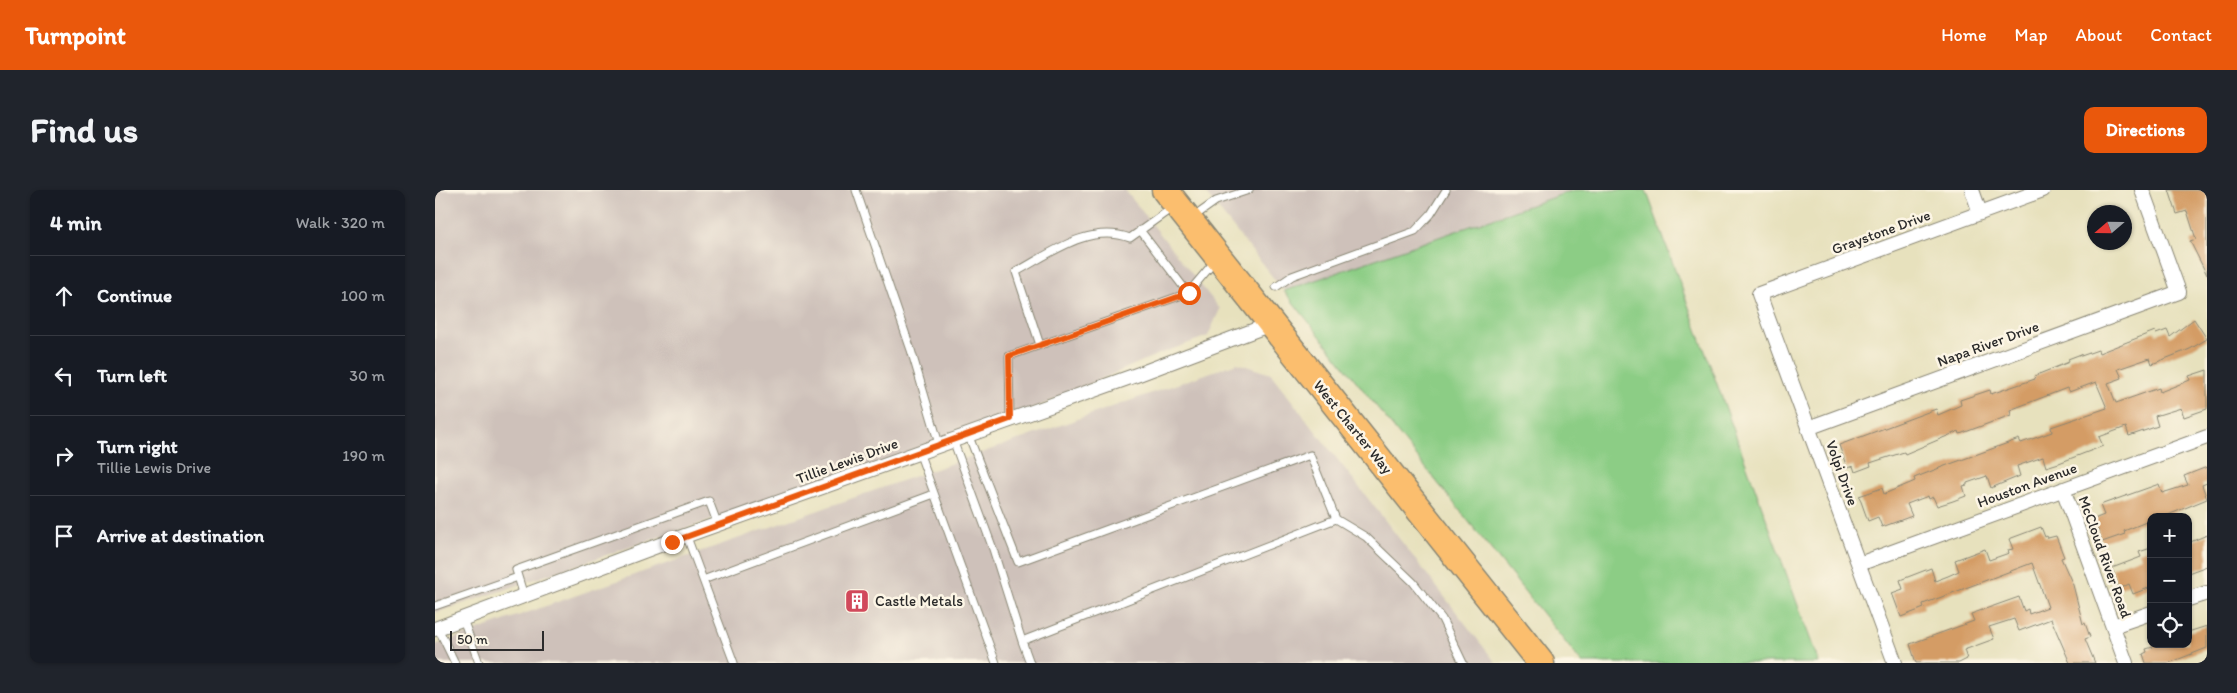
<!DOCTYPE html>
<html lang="en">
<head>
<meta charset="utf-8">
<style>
  body { margin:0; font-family:Itim,sans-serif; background:#20242c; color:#f1f3f6 }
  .controls { position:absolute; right:15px; bottom:15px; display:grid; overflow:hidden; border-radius:10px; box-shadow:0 1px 4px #0004 }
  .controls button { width:45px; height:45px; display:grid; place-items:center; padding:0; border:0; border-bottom:1px solid #363941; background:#171b24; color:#f1f3f6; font:25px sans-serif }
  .compass { position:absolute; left:1652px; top:15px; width:45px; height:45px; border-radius:50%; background:#171b24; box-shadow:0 1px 4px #0004; rotate:250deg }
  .scale { position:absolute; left:15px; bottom:12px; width:94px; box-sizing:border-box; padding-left:5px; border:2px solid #2b2b2b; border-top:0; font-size:14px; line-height:18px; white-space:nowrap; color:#2b2b2b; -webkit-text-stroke:4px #fcf5e5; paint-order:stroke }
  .stop { position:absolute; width:15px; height:15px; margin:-11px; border:4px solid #ea580c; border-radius:50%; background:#fff }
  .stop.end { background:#ea580c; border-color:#fff; box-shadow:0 1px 5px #0008 }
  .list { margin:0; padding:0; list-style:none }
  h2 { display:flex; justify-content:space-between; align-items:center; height:65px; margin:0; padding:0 20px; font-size:21px }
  h2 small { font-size:16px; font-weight:400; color:#9ea1a6 }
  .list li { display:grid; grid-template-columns:32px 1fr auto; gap:15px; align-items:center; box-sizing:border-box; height:80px; padding:0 20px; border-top:1px solid #363941 }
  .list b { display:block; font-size:19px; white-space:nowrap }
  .list p { margin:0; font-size:16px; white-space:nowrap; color:#9ea1a6 }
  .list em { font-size:16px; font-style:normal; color:#9ea1a6 }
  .icon { flex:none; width:28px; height:28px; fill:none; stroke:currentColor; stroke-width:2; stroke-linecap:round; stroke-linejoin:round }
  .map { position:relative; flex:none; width:1772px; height:473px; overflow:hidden; border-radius:10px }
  header { display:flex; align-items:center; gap:30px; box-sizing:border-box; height:70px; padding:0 25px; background:#ea580c; color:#fff }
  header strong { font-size:24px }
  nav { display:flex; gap:28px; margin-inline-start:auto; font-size:18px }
  .intro { display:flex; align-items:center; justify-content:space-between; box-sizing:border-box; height:120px; padding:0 30px }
  h1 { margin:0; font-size:35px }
  .button { padding:12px 22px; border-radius:10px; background:#ea580c; color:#fff; font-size:18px; font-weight:700 }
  main { display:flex; gap:30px; padding:0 30px }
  aside { flex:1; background:#171b24; border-radius:10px; box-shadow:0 1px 4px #0004 }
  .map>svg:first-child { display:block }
  .industrial { fill:#cec1ba }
  .green { fill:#8ccd85; stroke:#5c7c58 }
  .building { fill:#d49c65 }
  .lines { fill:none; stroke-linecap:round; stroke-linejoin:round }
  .lane-casing { stroke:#898674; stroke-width:9 }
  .street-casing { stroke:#898674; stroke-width:16 }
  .highway-casing { stroke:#898674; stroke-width:29 }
  .lane { stroke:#fff; stroke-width:7 }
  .street { stroke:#fff; stroke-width:14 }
  .highway { stroke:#fbbe6e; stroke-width:26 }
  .route { stroke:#ea580c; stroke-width:6 }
  .labels { text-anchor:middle; stroke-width:5; stroke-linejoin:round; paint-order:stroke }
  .street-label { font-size:15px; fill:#2b2b2b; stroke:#fcf5e5 }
  .poi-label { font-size:15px; fill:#2b2b2b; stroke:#fcf5e5; text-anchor:start }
</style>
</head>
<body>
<header>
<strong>Turnpoint</strong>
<nav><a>Home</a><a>Map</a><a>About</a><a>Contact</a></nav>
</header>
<div class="intro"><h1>Find us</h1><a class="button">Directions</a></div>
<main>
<aside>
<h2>4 min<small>Walk · 320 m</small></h2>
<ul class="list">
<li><svg class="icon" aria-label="ahead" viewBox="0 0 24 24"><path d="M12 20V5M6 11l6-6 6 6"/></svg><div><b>Continue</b></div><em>100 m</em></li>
<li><svg class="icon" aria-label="left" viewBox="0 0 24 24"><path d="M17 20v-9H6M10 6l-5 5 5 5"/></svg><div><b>Turn left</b></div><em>30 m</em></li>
<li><svg class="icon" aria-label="right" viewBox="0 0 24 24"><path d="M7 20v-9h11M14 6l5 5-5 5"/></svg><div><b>Turn right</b><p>Tillie Lewis Drive</p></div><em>190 m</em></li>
<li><svg class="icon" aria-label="arrive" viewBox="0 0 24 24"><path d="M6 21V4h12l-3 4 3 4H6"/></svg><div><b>Arrive at destination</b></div></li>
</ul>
</aside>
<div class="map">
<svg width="1772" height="473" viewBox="0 0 1772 473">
  <rect width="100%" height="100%" fill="#fcf5e5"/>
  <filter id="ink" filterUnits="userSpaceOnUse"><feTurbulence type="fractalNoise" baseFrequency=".02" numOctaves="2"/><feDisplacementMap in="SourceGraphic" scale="10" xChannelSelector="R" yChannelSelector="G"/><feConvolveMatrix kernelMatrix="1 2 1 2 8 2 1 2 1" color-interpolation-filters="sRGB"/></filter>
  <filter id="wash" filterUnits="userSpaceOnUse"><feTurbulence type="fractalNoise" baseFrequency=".0096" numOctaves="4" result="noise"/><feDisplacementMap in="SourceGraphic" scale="20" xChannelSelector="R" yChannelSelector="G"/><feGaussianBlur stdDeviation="1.12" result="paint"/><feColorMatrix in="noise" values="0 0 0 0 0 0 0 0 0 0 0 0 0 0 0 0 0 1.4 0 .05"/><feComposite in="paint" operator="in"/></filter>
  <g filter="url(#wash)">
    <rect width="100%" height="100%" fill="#e7e1bd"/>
    <path class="industrial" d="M0,0H690L785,119L773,146L719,166L575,229L0,423Z
      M768,0H1139L849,101Z
      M802,173L836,184L1061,473H0V455Z"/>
    <path class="green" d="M1139,0H1211L1384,473H1147L849,101Z"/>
    <g id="blocks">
      <path class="building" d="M1734,0H1772V85L1755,51L1761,49L1752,21L1742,24Z
        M1759,129L1772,149L1755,159L1717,174L1715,168L1683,179L1687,188L1673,193L1681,213L1724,198L1725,202L1755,190L1754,186L1772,180V219L1749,227L1746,218L1720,226L1723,236L1694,246L1691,237L1664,247L1668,256L1624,273L1611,277L1608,267L1582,276L1585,286L1556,298L1552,286L1532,293V295L1528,296L1531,306L1518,311L1502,316L1498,307L1494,309L1493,306L1472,314L1477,326L1447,337L1443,327L1433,331L1424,306L1447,298L1449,304L1480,291L1479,288L1507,277L1584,249L1586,253L1617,242L1616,237L1672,218L1661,192L1634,202L1632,198L1575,220L1576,225L1525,244L1524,241L1470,264L1469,262L1435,273L1436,276L1420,282L1418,276L1412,278L1404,255L1501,219L1503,225L1526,215L1525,210L1555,200L1556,204L1600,189L1599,186L1634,172L1633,169L1646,164V166L1663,160L1664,163L1720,141L1721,144L1732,140L1735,147Z
        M1772,277V293L1767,295L1772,309L1728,327H1716V330L1689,341L1690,344L1667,352L1659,329L1669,325L1665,315L1724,294L1727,303L1753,295L1749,286Z
        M1606,337L1610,347L1612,346L1613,348L1621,346L1629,367L1626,368L1638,395L1648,434L1650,433L1655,447L1650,449L1660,473H1635L1616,429L1584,441L1579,429L1554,437L1559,449L1529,460L1532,469L1524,473H1481L1475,454L1539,431L1536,424L1584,407L1589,421L1593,419L1594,424L1613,417L1597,373L1488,414L1489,418L1466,427L1457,403L1468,399L1465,390L1496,378L1500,391L1513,386L1524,381L1520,370L1550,359L1554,370L1574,363L1573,360L1578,359L1574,349Z
        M1772,345V376L1753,383V353Z
        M1716,358V397L1698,404L1694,394L1684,399L1677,378L1706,367L1704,362Z
        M1772,436V458L1734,473H1711L1708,464L1712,462L1711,459L1718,457L1717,454H1753V442Z"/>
    </g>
  </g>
  <g filter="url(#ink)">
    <use href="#blocks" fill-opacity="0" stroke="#898674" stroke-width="1"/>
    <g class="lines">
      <defs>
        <path id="lane" d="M421,0L476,160L504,254
          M757,28L781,11L814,0
          M705,40L753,103
          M841,97L857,86L980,41L996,24L1011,0
          M605,155L581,82C616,63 654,33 695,48L737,18
          M575,229L574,166L753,103L780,71
          M518,250L558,359L587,451L901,329L875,265L583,372L533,244
          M484,262L561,473
          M901,329L931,347L978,392L1007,429L1028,473
          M252,347L299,473
          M268,390L499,304
          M89,406L81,380L274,311L283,335
          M0,416L83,387
          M28,429L44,473
          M3,438L20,473
          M587,451L595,473"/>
        <path id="street" d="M1537,0L1545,23
          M1373,238L1744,102L1707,0
          M1628,299L1691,473
          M1424,374L1772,247
          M1753,409L1772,403
          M1678,436L1716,423
          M0,439L230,353L704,184L836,134
          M1460,473L1324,104L1608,0"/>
        <path id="highway" d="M730,0L1106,473"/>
      </defs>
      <use href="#lane" class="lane-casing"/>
      <use href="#street" class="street-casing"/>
      <use href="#highway" class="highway-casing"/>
      <use href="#lane" class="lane"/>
      <use href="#street" class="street"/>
      <use href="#highway" class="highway"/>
    </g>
  </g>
  <g class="lines" filter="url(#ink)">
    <path class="route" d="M237,352L575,229L574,166L754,103"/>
  </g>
  <defs>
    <symbol id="building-square" viewBox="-11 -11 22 22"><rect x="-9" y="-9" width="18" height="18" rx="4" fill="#d1495b" stroke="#fcf5e5"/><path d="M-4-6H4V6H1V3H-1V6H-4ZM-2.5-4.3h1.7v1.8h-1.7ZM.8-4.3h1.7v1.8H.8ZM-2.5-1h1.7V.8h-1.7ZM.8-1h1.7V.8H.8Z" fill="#fff"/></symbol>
  </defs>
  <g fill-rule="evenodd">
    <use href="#building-square" x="408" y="397" width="28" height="28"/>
  </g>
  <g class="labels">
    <g class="street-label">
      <text transform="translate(1446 42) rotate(-20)" y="5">Graystone Drive</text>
      <text transform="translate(1553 154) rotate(-20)" y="5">Napa River Drive</text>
      <text transform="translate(918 237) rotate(51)" y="5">West Charter Way</text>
      <text transform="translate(412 271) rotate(-20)" y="5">Tillie Lewis Drive</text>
      <text transform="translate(1407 283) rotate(70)" y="5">Volpi Drive</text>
      <text transform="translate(1592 295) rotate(-20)" y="5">Houston Avenue</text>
      <text transform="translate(1670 367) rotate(70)" y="5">McCloud River Road</text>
    </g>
    <g class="poi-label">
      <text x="440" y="416">Castle Metals</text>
    </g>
  </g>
</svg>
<div class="controls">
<button>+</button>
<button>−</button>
<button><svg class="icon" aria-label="locate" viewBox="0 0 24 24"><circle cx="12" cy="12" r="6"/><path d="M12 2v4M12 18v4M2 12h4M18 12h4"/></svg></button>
</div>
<svg class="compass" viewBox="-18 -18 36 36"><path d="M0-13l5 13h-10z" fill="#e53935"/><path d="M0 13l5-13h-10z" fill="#9ea1a6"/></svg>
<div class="scale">50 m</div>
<div class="stop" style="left:754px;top:103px"></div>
<div class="stop end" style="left:237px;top:352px"></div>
</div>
</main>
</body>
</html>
